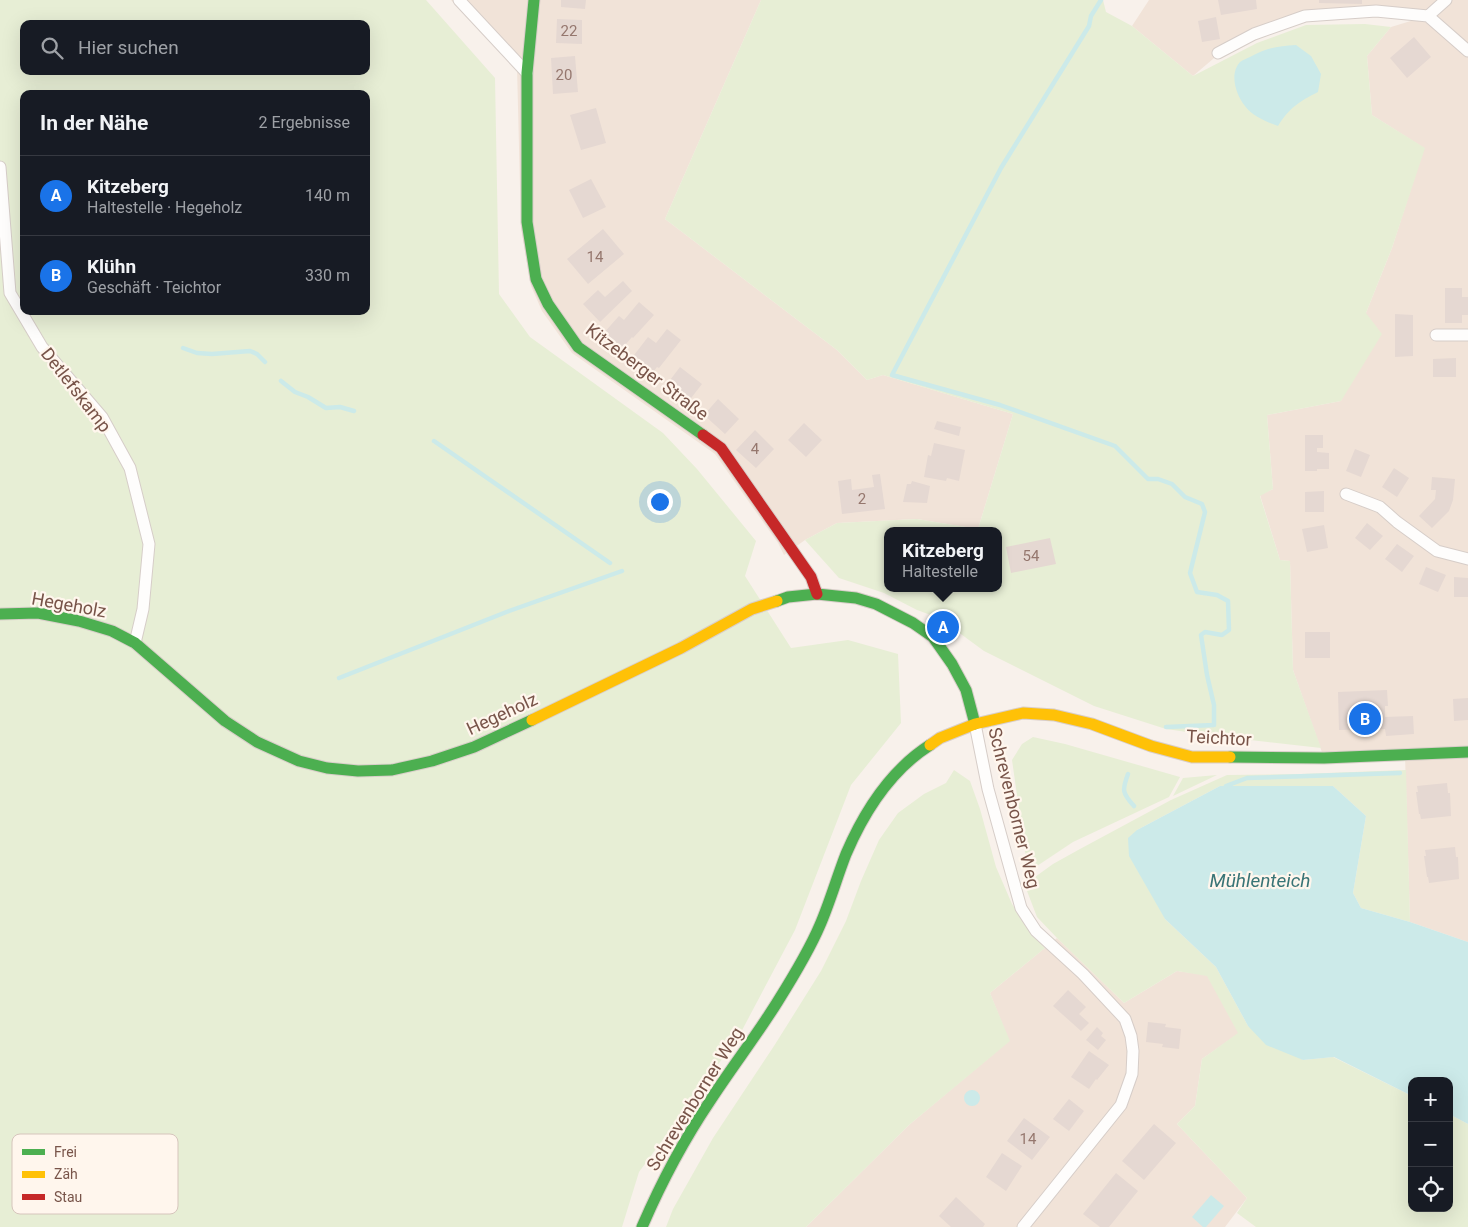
<!DOCTYPE html>
<html lang="de">
<head>
<meta charset="utf-8">
<style>
  body { margin:0; font-family:Roboto,sans-serif; background:#20242c; color:#f1f3f6 }
  .controls { position:absolute; right:15px; bottom:15px; display:grid; overflow:hidden; border-radius:10px; box-shadow:0 5px 20px #0002 }
  .controls button { width:45px; height:45px; display:grid; place-items:center; padding:0; border:0; border-bottom:1px solid #363941; background:#171b24; color:#f1f3f6; font:25px sans-serif }
  .you { position:absolute; left:659px; top:501px; width:18px; height:18px; margin:-12px; border:4px solid #fff; border-radius:50%; background:#1a73e8; box-shadow:0 0 0 8px #1a73e833 }
  .badge { display:grid; place-items:center; width:32px; height:32px; border-radius:50%; background:#1a73e8; color:#fff; font-size:16px; font-weight:700 }
  .pin { position:absolute; translate:-50% -50%; border:2px solid #fff; box-shadow:0 1px 5px #0006 }
  .popup { position:absolute; left:884px; top:527px; width:118px; height:65px; box-sizing:border-box; display:grid; place-content:center; border-radius:10px; background:#171b24; filter:drop-shadow(0 1px 4px #0005); font-size:16px; white-space:nowrap; color:#9ea1a6 }
  .popup b { font-size:19px; color:#f1f3f6 }
  .popup::after { content:''; position:absolute; left:50%; top:100%; margin-left:-10px; border:10px solid transparent; border-top-color:#171b24 }
  .list { margin:0; padding:0; list-style:none }
  h2 { display:flex; justify-content:space-between; align-items:center; height:65px; margin:0; padding:0 20px; font-size:21px }
  h2 small { font-size:16px; font-weight:400; color:#9ea1a6 }
  .list li { display:grid; grid-template-columns:32px 1fr auto; gap:15px; align-items:center; box-sizing:border-box; height:80px; padding:0 20px; border-top:1px solid #363941 }
  .list b { display:block; font-size:19px; white-space:nowrap }
  .list p { margin:0; font-size:16px; white-space:nowrap; color:#9ea1a6 }
  .list em { font-size:16px; font-style:normal; color:#9ea1a6 }
  .icon { flex:none; width:28px; height:28px; fill:none; stroke:currentColor; stroke-width:2; stroke-linecap:round; stroke-linejoin:round }
  .map { position:relative; flex:none; width:1468px; height:1227px; overflow:hidden }
  .search { position:absolute; background:#171b24; box-shadow:0 5px 20px #0002; left:20px; top:20px; width:350px; height:55px; display:flex; align-items:center; gap:12px; box-sizing:border-box; padding:0 18px; border-radius:10px; color:#9ea1a6; font-size:19px }
  .panel { position:absolute; background:#171b24; box-shadow:0 5px 20px #0002; left:20px; top:90px; width:350px; height:225px; border-radius:10px }
  .map>svg:first-child { display:block }
  .residential { fill:#f1e3d8 }
  .green { fill:#e7eed5; fill-rule:evenodd }
  .water { fill:#cceae9 }
  .lines { fill:none; stroke-linecap:round; stroke-linejoin:round }
  .stream { stroke:#cceae9; stroke-width:4.5 }
  .building { fill:#e5d8d2 }
  .street-casing { stroke:#d6cdc8; stroke-width:13 }
  .fast-casing { stroke:#d9cec9; stroke-width:13 }
  .slow-casing { stroke:#d9cec9; stroke-width:13 }
  .jam-casing { stroke:#d9cec9; stroke-width:13 }
  .street { stroke:#fefdfc; stroke-width:11 }
  .fast { stroke:#4caf50; stroke-width:11 }
  .slow { stroke:#ffc107; stroke-width:11 }
  .jam { stroke:#c62828; stroke-width:11 }
  .labels { text-anchor:middle; stroke-width:4.5; stroke-linejoin:round; paint-order:stroke }
  .number-label { font-size:15px; fill:#95776e }
  .street-label { font-size:18px; fill:#785449; stroke:#fff6ed }
  .water-label { font-size:19px; font-style:italic; fill:#397476; stroke:#fff6ed }
  .key { fill:#fff6ed; stroke:#d6c5bc; stroke-width:1 }
  .key-label { font-size:14px; fill:#785449 }
</style>
</head>
<body>
<div class="map">
<svg width="1468" height="1227" viewBox="0 0 1468 1227">
  <rect width="100%" height="100%" fill="#f8f1eb"/>
  <path class="residential" d="M451,0H761L665,219L837,350L867,380L883,375L1013,414L978,529L917,519L837,523L805,540L784,555L778,543L715,454L572,353L542,311L531,286L521,228L517,67Z
    M1149,0H1468V942L1410,922L1405,755L1324,758L1293,670L1290,561L1280,560L1260,495L1273,489L1267,415L1341,401L1366,313L1392,248L1424,148L1372,115L1367,56L1391,27L1427,16H1305L1227,47L1193,76L1132,26Z
    M1057,938L1124,1003L1177,971L1207,975L1239,1033L1202,1059L1195,1106L1177,1124L1247,1198L1225,1227H806L909,1125L1009,1041L990,993Z"/>
  <path class="green" d="M0,0H426L495,78L499,294L530,337L663,433L697,469L756,541L745,576L791,648L848,640L898,654L901,723L851,785L795,930L739,1036L639,1172L622,1227H0ZM24,24H366V71H24ZM24,94H366V311H24Z
    M761,0H1103L1106,12L1132,26L1193,76L1257,43L1306,25L1365,24L1391,27L1367,56L1372,115L1425,148L1392,248L1366,313L1382,334L1341,401L1267,415L1273,489L1260,496L1280,560L1290,561L1293,670L1321,748L1215,736L1166,729L1094,706L984,651L939,618L917,610L884,593L839,578L805,540L837,523L917,519L978,529L1013,414L883,375L867,380L837,350L665,219ZM888,531H998V588H888Z
    M1033,737L1065,744L1180,777L1169,797L1073,842L1028,872L1012,760L1022,744Z
    M954,770L970,781L980,809L996,867L1012,904L1030,931L1045,948L990,993L1010,1041L909,1125L806,1227H666L673,1209L713,1138L774,1046L821,971L846,921L861,881L879,840L898,813L924,794L946,783Z
    M1406,770L1410,922L1361,908L1353,893L1366,816L1333,786H1220L1137,830L1165,919L1216,967L1248,1026L1303,1060L1333,1057L1412,1096V1208H1449V1114L1468,1124V1227H1256L1237,1213L1247,1198L1177,1124L1195,1106L1202,1059L1238,1033L1207,976L1177,971L1124,1003L1057,938L1037,917L1027,891L1035,877L1053,864L1080,849L1171,800L1227,775L1301,774Z
    M1217,775L1173,796L1183,778Z"/>
  <path class="water" d="M1296,45L1311,56L1321,74L1318,92C1300,101 1289,108 1278,126C1267,122 1252,116 1245,106C1236,95 1229,74 1240,62C1243,60 1247,58 1250,57C1266,48 1278,46 1296,45Z
    M1220,786H1333L1366,816L1353,893L1361,908L1410,922L1468,942V1124L1449,1114V1081H1412V1096L1334,1057L1303,1060L1266,1045L1248,1026L1216,967L1165,919L1129,856L1128,838L1137,830Z
    M964 1098a8 8 0 1 1 16 0a8 8 0 1 1-16 0Z
    M1211,1195L1224,1206L1206,1227H1203L1192,1217Z"/>
  <g class="lines">
    <path class="stream" d="M1101,0L1091,16L1089,26L1001,168L892,375L1000,405L1115,446L1148,479H1158L1172,484L1185,497L1202,504L1205,512L1190,573L1197,592L1217,595L1228,601L1229,630L1222,635L1205,632L1201,635L1207,675L1214,705V725L1166,727
      M183,348L197,353L212,354L250,351L257,354L265,362
      M281,381L295,392L308,397L326,408L340,407L354,411
      M434,441L610,563
      M339,678L509,611L622,571
      M1128,774C1122,790 1122,793 1134,806
      M1226,786L1247,778L1400,773"/>
  </g>
  <path class="building" d="M561,0H586L585,9L561,7Z
    M1218,0H1256L1257,9L1221,15Z
    M1319,0H1362V4L1319,3Z
    M1216,17L1220,39L1202,42L1198,21Z
    M557,19L582,20V44L556,43Z
    M1414,37L1431,57L1407,78L1390,58Z
    M575,56L578,92L553,94L551,58Z
    M596,108L606,143L581,150L570,115Z
    M591,179L606,207L583,218L569,190Z
    M603,229L624,254L588,284L567,259Z
    M623,281L632,291L600,322L583,304L598,290L605,297Z
    M1445,288H1462V297H1468V315H1462V323H1445Z
    M639,302L654,315L633,338L632,337L620,351L602,335L619,316L624,320Z
    M1395,314L1413,315V356L1395,357Z
    M667,329L681,340L659,368L657,367L651,375L631,359L648,337L656,343Z
    M1456,358V377H1433V359Z
    M680,367L702,384L688,402L667,384Z
    M718,399L739,419L725,434L704,415Z
    M937,421L961,427L959,436L934,429Z
    M804,423L822,440L806,457L788,440Z
    M755,430L774,449L756,468L736,450Z
    M1305,435H1323V448H1317V452L1329,453V469H1317V471H1305Z
    M934,443L965,450L959,481L947,478L946,481L924,477L928,455L931,456Z
    M1355,449L1370,455L1361,477L1346,471Z
    M1394,468L1409,478L1397,497L1382,487Z
    M880,474L885,509L842,514L838,481L851,479L852,490L874,487L872,475Z
    M1432,477L1455,479L1453,500L1449,511L1432,528L1419,516L1435,499L1436,490H1431Z
    M912,481L930,486L927,503L903,502L907,484H911Z
    M1324,491V512H1305V492Z
    M1367,523L1383,536L1370,550L1355,538Z
    M1324,525L1328,548L1307,552L1302,529Z
    M1050,538L1056,564L1011,573L1006,547Z
    M1397,544L1414,556L1402,572L1385,559Z
    M1426,567L1446,575L1438,592L1419,584Z
    M1454,577L1468,578V597H1454Z
    M1305,632H1330V658H1305Z
    M1387,690L1388,706H1385V717L1413,716L1414,734L1386,736L1385,729L1339,730L1338,692Z
    M1468,698V720L1454,721L1453,699Z
    M1447,783L1448,793H1450L1451,816L1421,819L1420,814H1419L1416,792H1418L1417,786Z
    M1455,847L1456,857H1458L1459,879L1429,883L1428,877H1427L1424,856H1426L1425,850Z
    M1068,990L1086,1007L1079,1014L1089,1023L1081,1031L1053,1006Z
    M1148,1022L1166,1024L1165,1027L1181,1029L1179,1049L1162,1047L1163,1044L1146,1042Z
    M1097,1027L1103,1033L1101,1036L1106,1040L1098,1050L1086,1040Z
    M1089,1051L1109,1065L1097,1080L1096,1079L1089,1089L1071,1077Z
    M1069,1099L1084,1111L1069,1131L1053,1119Z
    M1024,1118L1050,1137L1032,1160L1007,1141Z
    M1154,1124L1176,1143L1144,1180L1122,1161Z
    M1002,1153L1022,1166L1006,1191L986,1177Z
    M1116,1173L1138,1191L1109,1227H1100L1083,1214Z
    M956,1197L985,1224L983,1227H951L939,1216Z"/>
  <g class="lines">
    <defs>
      <path id="street" d="M459,0L527,73
        M1428,16L1468,51
        M1428,16L1446,0
        M1218,53L1254,34L1305,16L1376,11L1428,16
        M0,167L10,293L42,347L102,417L130,468L149,544L143,609L135,643
        M1436,335H1468
        M1346,494L1380,507L1397,522L1437,551L1468,559
        M975,724L988,789L1021,908L1036,931L1083,974L1125,1019L1131,1036L1133,1051L1132,1074L1121,1105L1023,1227"/>
      <path id="fast" d="M534,0L527,73V222L536,279L548,304L578,347L703,435
        M777,601L788,597L817,594L856,598L876,604L913,623L933,637L952,664L966,690L975,724
        M0,614L38,613L79,621L112,631L135,643L225,721L257,742L299,761L327,768L358,771L392,770L432,761L474,747L532,720
        M1230,757L1324,758L1468,752
        M642,1227C661,1183 683,1141 710,1101C732,1067 757,1035 778,1001C793,977 809,951 820,925C830,902 837,877 846,854C864,812 891,770 930,745"/>
      <path id="slow" d="M532,720L681,648L752,609L777,601
        M930,745L940,738L975,724L1023,713L1054,715L1092,724L1151,746L1192,757H1230"/>
      <path id="jam" d="M703,435L721,448L811,577L817,594"/>
    </defs>
    <use href="#street" class="street-casing"/>
    <use href="#fast" class="fast-casing"/>
    <use href="#slow" class="slow-casing"/>
    <use href="#jam" class="jam-casing"/>
    <use href="#street" class="street"/>
    <use href="#fast" class="fast"/>
    <use href="#slow" class="slow"/>
    <use href="#jam" class="jam"/>
  </g>
  <g class="labels">
    <g class="number-label">
      <text x="569" y="36">22</text>
      <text x="564" y="80">20</text>
      <text x="595" y="262">14</text>
      <text x="755" y="454">4</text>
      <text x="862" y="504">2</text>
      <text x="1031" y="561">54</text>
      <text x="1028" y="1144">14</text>
    </g>
    <g class="street-label">
      <text transform="translate(647 372) rotate(37)" y="6">Kitzeberger Straße</text>
      <text transform="translate(76 390) rotate(52)" y="6">Detlefskamp</text>
      <text transform="translate(69 605) rotate(10)" y="6">Hegeholz</text>
      <text transform="translate(502 714) rotate(-25)" y="6">Hegeholz</text>
      <text transform="translate(1219 738) rotate(3)" y="6">Teichtor</text>
      <text transform="translate(1014 808) rotate(76)" y="6">Schrevenborner Weg</text>
      <text transform="translate(695 1099) rotate(-58)" y="6">Schrevenborner Weg</text>
    </g>
    <g class="water-label">
      <text x="1260" y="887">Mühlenteich</text>
    </g>
  </g>
  <rect x="12" y="1134" width="166" height="80" rx="8" class="key"/>
  <rect x="22" y="1149" width="23" height="6" fill="#4caf50"/>
  <rect x="22" y="1171" width="23" height="7" fill="#ffc107"/>
  <rect x="22" y="1194" width="23" height="6" fill="#c62828"/>
  <g class="key-label">
    <text x="54" y="1157">Frei</text>
    <text x="54" y="1179">Zäh</text>
    <text x="54" y="1202">Stau</text>
  </g>
</svg>
<div class="controls">
<button>+</button>
<button>−</button>
<button><svg class="icon" aria-label="locate" viewBox="0 0 24 24"><circle cx="12" cy="12" r="6"/><path d="M12 2v4M12 18v4M2 12h4M18 12h4"/></svg></button>
</div>
<div class="you"></div>
<div class="pin badge" style="left:943px;top:627px">A</div>
<div class="popup"><b>Kitzeberg</b>Haltestelle</div>
<div class="pin badge" style="left:1365px;top:719px">B</div>
<div class="search"><svg class="icon" aria-label="search" viewBox="0 0 24 24"><circle cx="10" cy="10" r="6"/><path d="M15 15l6 6"/></svg>Hier suchen</div>
<section class="panel">
<h2>In der Nähe<small>2 Ergebnisse</small></h2>
<ul class="list">
<li><span class="badge">A</span><div><b>Kitzeberg</b><p>Haltestelle · Hegeholz</p></div><em>140 m</em></li>
<li><span class="badge">B</span><div><b>Klühn</b><p>Geschäft · Teichtor</p></div><em>330 m</em></li>
</ul>
</section>
</div>
</body>
</html>
